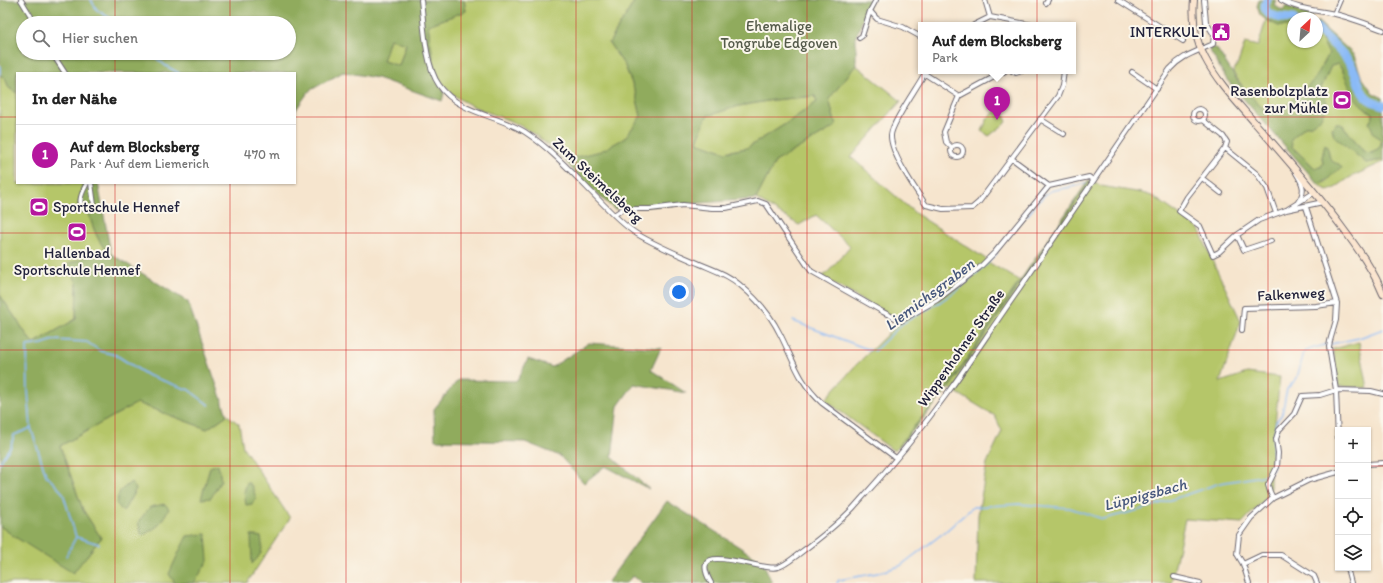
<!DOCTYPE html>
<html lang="de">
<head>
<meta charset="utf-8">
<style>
  body { margin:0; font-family:Itim,sans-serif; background:#f2f2f2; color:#222 }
  .controls { position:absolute; right:12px; bottom:12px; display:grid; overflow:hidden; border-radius:0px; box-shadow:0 1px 3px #0004 }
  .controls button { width:36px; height:36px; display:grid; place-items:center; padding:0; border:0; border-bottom:1px solid #e0e0e0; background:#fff; color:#222; font:20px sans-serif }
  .compass { position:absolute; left:1287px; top:12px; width:36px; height:36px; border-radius:50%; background:#fff; box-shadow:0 1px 3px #0004; rotate:26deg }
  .you { position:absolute; left:679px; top:292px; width:14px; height:14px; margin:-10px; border:3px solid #fff; border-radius:50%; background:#1a73e8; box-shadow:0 0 0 6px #1a73e833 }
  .badge { display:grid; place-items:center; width:26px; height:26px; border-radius:50%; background:#b5179e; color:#fff; font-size:13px; font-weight:700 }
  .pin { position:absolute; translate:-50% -33px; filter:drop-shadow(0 1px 2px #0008) }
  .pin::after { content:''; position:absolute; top:21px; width:14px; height:12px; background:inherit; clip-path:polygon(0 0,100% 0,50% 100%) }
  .popup { position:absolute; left:918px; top:22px; width:158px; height:52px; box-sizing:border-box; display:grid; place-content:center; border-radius:0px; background:#fff; filter:drop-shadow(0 1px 3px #0005); font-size:13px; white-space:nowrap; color:#767676 }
  .popup b { font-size:15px; color:#222 }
  .popup::after { content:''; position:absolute; left:50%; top:100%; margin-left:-8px; border:8px solid transparent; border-top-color:#fff }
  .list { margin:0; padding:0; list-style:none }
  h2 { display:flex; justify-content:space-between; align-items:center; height:52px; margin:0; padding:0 16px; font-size:17px }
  h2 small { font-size:13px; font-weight:400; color:#767676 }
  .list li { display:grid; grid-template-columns:26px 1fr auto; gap:12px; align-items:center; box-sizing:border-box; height:60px; padding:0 16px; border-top:1px solid #e0e0e0 }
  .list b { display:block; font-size:15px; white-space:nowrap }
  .list p { margin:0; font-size:13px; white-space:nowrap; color:#767676 }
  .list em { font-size:13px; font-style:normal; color:#767676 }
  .icon { flex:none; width:22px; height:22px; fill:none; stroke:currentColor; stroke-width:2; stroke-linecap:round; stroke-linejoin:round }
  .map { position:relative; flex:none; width:1383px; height:583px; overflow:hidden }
  .search { position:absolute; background:#fff; box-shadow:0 1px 3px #0004; left:16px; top:16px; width:280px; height:44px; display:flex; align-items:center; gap:10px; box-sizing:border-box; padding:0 14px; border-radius:22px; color:#767676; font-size:15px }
  .panel { position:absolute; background:#fff; box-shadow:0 1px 3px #0004; left:16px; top:72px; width:280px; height:112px; border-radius:0px }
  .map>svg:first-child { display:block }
  .green { fill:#b5c669; stroke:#6c7452 }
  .forest { fill:#90ab5d; stroke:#59664c; fill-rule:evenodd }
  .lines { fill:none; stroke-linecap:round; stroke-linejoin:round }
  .stream { stroke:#8abaf6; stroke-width:1.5 }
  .river { stroke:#8abaf6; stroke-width:9 }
  .street-casing { stroke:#6c666e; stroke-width:6 }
  .secondary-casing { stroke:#6c666e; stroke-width:8 }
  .street { stroke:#fff; stroke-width:4 }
  .secondary { stroke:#fbe5cf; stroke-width:6 }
  .grid { fill:none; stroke:#d62828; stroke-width:1; stroke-opacity:0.55 }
  .labels { text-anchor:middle; stroke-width:4; stroke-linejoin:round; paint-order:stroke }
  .park-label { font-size:15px; fill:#555b4b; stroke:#fbf7ec }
  .poi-label { font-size:15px; fill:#22223b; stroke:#fbf7ec; text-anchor:end }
  .street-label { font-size:15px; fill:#22223b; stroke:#fbf7ec }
  .water-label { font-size:16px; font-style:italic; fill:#46577c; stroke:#fbf7ec }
</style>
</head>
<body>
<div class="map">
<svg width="1383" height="583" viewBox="0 0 1383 583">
  <rect width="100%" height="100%" fill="#fbf7ec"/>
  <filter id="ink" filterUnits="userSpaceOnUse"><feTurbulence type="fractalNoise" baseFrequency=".025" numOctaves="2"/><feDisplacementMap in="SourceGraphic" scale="8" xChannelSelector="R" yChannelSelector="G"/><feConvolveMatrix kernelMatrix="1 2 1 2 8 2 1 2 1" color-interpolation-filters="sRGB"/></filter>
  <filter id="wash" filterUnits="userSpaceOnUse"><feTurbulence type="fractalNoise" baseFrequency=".012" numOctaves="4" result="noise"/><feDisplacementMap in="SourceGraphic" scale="16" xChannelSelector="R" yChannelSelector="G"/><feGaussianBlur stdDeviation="0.9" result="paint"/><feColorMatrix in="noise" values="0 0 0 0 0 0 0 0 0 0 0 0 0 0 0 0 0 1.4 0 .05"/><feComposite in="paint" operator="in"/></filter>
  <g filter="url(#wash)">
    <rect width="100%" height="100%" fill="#f6e5ce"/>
    <path class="green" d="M464,0H631L634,2L609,43L625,66L635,91L641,116L625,138L602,151L564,160C552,149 540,137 526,129C497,111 455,109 438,76C431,62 430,40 428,25L466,11Z
      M1266,20L1279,26H1293V42H1317V33L1319,34L1329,54L1315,80L1281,111C1275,112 1271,113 1266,110C1257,107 1238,81 1233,72L1238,63L1245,43L1258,46Z
      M390,39L406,43L399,66L383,61Z
      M1338,64L1367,110L1373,113L1374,134L1381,140V145L1377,150L1371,153L1364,152L1341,123L1366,163L1383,160V162L1349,178L1335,188L1327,190L1319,185L1326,182L1334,172L1333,163L1328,156L1322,157L1323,163L1321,167L1315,168L1292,147L1291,139L1305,126L1311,125L1327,103L1321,88L1331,66Z
      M856,65L901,101L851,157L915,213L986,259L988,262L1020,281L948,386L894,451L825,400L855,366L900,322L822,277L830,270L850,246L816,215L799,225L756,199L775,162L836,126L829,99Z
      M0,75L5,78L9,88L17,93V183H84L78,205L79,212L88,210C92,224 96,238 105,249L77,283L76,319L33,344L0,295Z
      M816,96L817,102L787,123L747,148L725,152L697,142L706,116L739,106L773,100Z
      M1001,107L1007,122L989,136L982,131L988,118Z
      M1088,181L1095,182L1101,186L1142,193L1152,196L1161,202L1199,229L1214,264L1241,321L1220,382L1247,373L1280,377L1270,470V494L1242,523L1185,519L1171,583H976L978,515L987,463L1002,431L995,416L949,388L1089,183Z
      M1359,342L1368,388L1339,386L1333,349Z
      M137,403L207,429L227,415L239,424L243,447L290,518L247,583H0V526L15,537L86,557L101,538L83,510L60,446Z"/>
    <path class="forest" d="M0,0H464L466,11L428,25L434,64L444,93L442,101L377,78L343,72L309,91L295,111V73H17V93L9,88L5,78L0,75ZM23,23H289V53H23ZM390,39L406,44L399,66L383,61Z
      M631,0H778L784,1L788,0H871L856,36V65L829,99L836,126L775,162L756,199L614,209L587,185L564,160L601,151L625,138L641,116L635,91L625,66L609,43L634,2ZM815,96L817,102L787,123L747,148L725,152L697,142L707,116L739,106L773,100Z
      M1259,0H1276L1274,5L1283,11L1286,6L1308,14L1313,18H1293V26H1279L1266,20L1260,15L1257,6Z
      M1317,21L1354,55L1361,76L1373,93L1383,98V160L1366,163L1334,136L1332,128L1336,123H1341L1364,152L1372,153L1377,150L1381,145V140L1374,134L1369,122L1373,117V113C1365,109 1356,101 1352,93C1347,83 1345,72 1338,64L1331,66L1321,88L1327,103L1321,118L1311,125L1305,126L1291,139L1292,147L1315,168L1321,167L1323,163L1322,157L1325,144C1332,152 1325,161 1339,164L1342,168C1332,173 1328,181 1319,185L1227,80L1209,49L1214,47L1217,49L1239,83L1264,110L1274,113L1281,110L1314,80L1329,54L1319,34L1317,33Z
      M1088,181L1089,183L949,388L900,446L897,447L948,386Z
      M84,183H98L111,254L188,302L227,415L207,429L137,403L60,446L83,510L101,538L73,573L15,537L0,526V295L33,344L76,319L77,283L68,264L105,249C96,238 92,224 88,211L79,212L78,205Z
      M589,343L661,348L651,370L686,393L634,384L618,406L612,457L649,489L605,466L584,483L560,456L525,442L435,440L434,409L458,380L517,381L528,359L552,367Z
      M218,464L221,480L211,498L201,499L210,467Z
      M131,482L136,489L123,512L116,503L120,491Z
      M247,482L252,486L256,498L252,504L246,505L244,492Z
      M667,501L763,562L772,583H642L633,576L626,583H607Z
      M165,504L169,509L158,526L142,536L138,522L150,507Z
      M206,534L208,561L194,583H175L169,574L178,554L187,536Z
      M251,535L261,537C264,550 261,555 252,564Z"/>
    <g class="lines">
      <path class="stream" d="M91,0L97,10L118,23
        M150,53L166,66L179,73
        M0,66V74
        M1027,216C1034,208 1041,196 1049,192C1053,189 1057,190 1061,189C1070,187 1078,186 1086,183
        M793,321L870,350
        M1331,344L1359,338L1383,329
        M874,351L903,323L940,302L957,290L986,265L997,253
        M0,463L3,457L11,446L14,435L31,428
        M99,544L76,537L63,493L46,475L31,428L28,391L27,346L42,344L54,340L87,342L100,351L116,355L147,375L189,390L209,405
        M66,556L76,537
        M837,583L839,580L877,573L900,566L946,531L973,507L1019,504L1070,508L1103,519L1147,508L1220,483L1268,475C1279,463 1271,455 1273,441C1274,433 1276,431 1276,422L1282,414L1287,389L1297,378L1304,352L1311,349L1328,344"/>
      <path class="river" d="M1267,0C1258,17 1282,18 1293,19
        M1317,28C1327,39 1340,49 1349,62C1363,81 1354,98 1383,105"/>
    </g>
  </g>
  <g filter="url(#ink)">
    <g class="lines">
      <defs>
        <path id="street" d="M21,0L35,23
          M421,0C424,25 425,65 439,85C459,114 498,115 525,132C554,151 577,178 601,202C612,213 624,226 637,234C657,246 679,255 700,264C714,270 729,275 740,285C756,298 771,316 780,334C794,361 798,381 822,403L896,458
          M876,0L870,11L877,19L903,27L921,37
          M985,0L990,17
          M1118,0L1183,41
          M1281,0C1298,10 1317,10 1335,14C1352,18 1367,24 1383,30
          M1046,3L1048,0
          M1334,14L1340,0
          M990,17L1032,25
          M974,25L990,17
          M859,38L862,36L870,11
          M52,53L65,73
          M926,71C919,85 892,122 891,135C890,153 916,190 926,205L943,209L972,208L979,202L1058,96L1062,86L1064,71
          M1012,71L1016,73L1022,71
          M1132,72L1157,89
          M925,74L959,96
          M1193 115a6 6 0 1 1 12 0a6 6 0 1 1-12 0Z
          M1040,119L1064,134
          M1203,120L1223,136L1227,142L1225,148L1187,197L1179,211L1200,226L1213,255L1219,252L1237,235L1259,220L1286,210L1323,202
          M951 151a6 6 0 1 1 12 0a6 6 0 1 1-12 0Z
          M951,147L946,142L944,132L959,96L1005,71
          M1225,148L1257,174L1267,188L1276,213
          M1011,158L1049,186
          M1296,173C1303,184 1306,191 1298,202
          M1202,178L1221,193
          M87,183C83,191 77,201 83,209L91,207L94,205L91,183
          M1306,207L1337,303L1336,320L1330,341L1329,347L1336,390L1338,440
          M1288,209L1315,192
          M614,215L623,209H650L683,205L712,208H726L758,201L766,204L811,271L883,312L901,321L937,300L979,268L995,252L1049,186L1089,177L1093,180
          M1237,235L1244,250L1271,241
          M1242,330L1244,308L1316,306L1337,303
          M1368,464L1383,463
          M1273,498L1270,492L1268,485L1277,467L1278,453L1276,439L1279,430L1294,414L1302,396L1320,395L1336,390L1371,391L1383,394
          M1243,564L1262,555H1281L1314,576L1317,583
          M1347,568L1351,583
          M1174,577L1200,583
          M711,583C684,536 763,573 778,567C786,565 793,558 800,553C819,539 837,525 853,508C888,470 921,430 951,388C974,356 995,323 1018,291C1068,217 1119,143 1170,69C1182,55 1197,52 1213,44L1214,35L1206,22L1204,0
          M1249,583L1243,564L1237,554L1239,535L1251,518L1273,498L1309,480L1338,472"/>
        <path id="secondary" d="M1194,0C1192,21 1195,40 1205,58C1218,83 1237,102 1255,123C1286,158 1316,192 1344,230C1359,250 1374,271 1383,294"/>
      </defs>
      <use href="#street" class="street-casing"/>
      <use href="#secondary" class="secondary-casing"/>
      <use href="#street" class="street"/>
      <use href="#secondary" class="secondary"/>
    </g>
  </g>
  <path class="grid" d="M115,0V23M230,0V23M346,0V583M461,0V583M576,0V583M692,0V583M807,0V583M922,0V583M1037,0V583M1152,0V583M1268,0V583M115,53V73M230,53V73M0,117H17M295,117H1383M115,183V583M230,183V583M0,233H1383M0,350H1383M0,466H1338M1368,466H1383"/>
  <defs>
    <symbol id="civic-square" viewBox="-11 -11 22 22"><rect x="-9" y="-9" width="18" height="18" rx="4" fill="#b5179e" stroke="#fbf7ec"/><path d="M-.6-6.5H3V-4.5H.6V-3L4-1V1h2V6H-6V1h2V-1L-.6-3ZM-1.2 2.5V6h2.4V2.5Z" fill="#fff"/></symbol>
    <symbol id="stadium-square" viewBox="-11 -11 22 22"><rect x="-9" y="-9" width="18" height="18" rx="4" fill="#b5179e" stroke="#fbf7ec"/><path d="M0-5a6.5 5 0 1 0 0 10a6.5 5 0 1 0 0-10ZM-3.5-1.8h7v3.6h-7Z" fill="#fff"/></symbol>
  </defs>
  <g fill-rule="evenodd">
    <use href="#civic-square" x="1210" y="21" width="22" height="22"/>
    <use href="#stadium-square" x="1331" y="89" width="22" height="22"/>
    <use href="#stadium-square" x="28" y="196" width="22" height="22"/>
    <use href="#stadium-square" x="66" y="221" width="22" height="22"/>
  </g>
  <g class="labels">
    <g class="park-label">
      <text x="779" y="31">Ehemalige<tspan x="779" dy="17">Tongrube Edgoven</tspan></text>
    </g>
    <g class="poi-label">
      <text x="1207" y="37">INTERKULT</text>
      <text x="1328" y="96">Rasenbolzplatz<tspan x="1328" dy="17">zur Mühle</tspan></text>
      <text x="53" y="212" text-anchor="start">Sportschule Hennef</text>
      <text x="77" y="258" text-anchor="middle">Hallenbad<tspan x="77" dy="17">Sportschule Hennef</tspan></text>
    </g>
    <g class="street-label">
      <text transform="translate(598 180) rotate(43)" y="5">Zum Steimelsberg</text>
      <text transform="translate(1291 294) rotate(-3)" y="5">Falkenweg</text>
      <text transform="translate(961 348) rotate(-55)" y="5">Wippenhohner Straße</text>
    </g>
    <g class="water-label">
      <text transform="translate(929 294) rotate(-37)" y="6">Liemichsgraben</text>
      <text transform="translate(1145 494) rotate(-15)" y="6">Lüppigsbach</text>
    </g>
  </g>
</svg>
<div class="controls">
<button>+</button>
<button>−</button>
<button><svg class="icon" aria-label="locate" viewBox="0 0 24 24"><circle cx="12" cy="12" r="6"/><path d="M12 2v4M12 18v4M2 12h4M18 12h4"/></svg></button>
<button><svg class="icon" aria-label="layers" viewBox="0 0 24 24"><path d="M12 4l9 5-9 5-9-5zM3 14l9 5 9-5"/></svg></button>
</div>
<svg class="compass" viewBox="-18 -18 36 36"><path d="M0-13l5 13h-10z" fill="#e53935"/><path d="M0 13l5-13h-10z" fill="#767676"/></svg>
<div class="you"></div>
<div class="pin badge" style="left:997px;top:120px">1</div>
<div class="popup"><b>Auf dem Blocksberg</b>Park</div>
<div class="search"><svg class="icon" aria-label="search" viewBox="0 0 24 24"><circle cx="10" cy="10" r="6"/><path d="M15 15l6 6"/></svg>Hier suchen</div>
<section class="panel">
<h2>In der Nähe<small></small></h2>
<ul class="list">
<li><span class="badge">1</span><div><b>Auf dem Blocksberg</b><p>Park · Auf dem Liemerich</p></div><em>470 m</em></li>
</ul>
</section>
</div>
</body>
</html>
